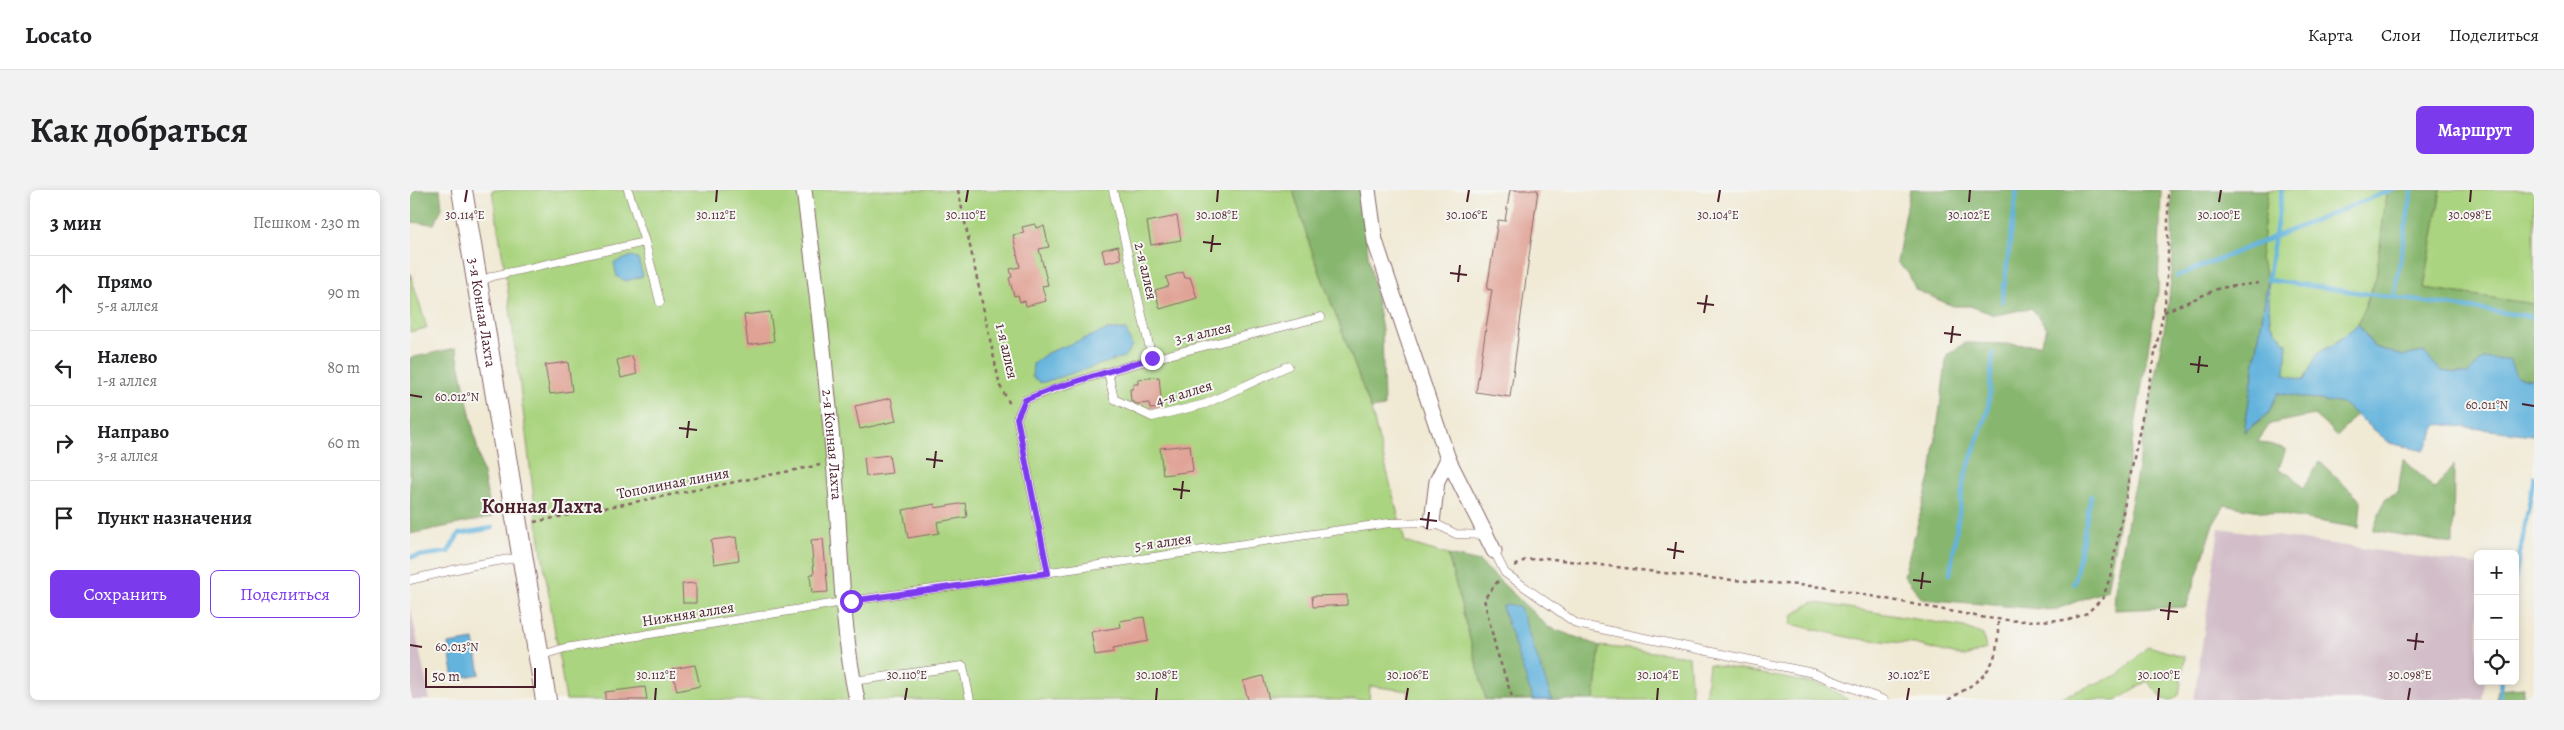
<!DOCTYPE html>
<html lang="ru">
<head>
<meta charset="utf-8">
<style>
  body { margin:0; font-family:Alegreya,serif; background:#f2f2f2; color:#202124 }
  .controls { position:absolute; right:15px; bottom:15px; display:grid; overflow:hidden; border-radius:8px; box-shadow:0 2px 8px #0003 }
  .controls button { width:45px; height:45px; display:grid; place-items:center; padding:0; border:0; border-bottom:1px solid #e0e0e0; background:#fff; color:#202124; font:25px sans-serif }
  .scale { position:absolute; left:15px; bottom:12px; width:111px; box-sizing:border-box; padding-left:5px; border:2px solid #4a1f2b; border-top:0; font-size:14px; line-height:18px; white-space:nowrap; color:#4a1f2b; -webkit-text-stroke:4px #f6f6f2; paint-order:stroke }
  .stop { position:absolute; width:15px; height:15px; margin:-11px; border:4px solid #7c3aed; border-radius:50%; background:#fff }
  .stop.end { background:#7c3aed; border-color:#fff; box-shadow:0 1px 5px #0008 }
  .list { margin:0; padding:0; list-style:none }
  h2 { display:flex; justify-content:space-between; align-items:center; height:65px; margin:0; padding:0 20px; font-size:21px }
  h2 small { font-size:16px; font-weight:400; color:#757577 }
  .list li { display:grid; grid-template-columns:32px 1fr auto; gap:15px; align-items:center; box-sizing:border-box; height:75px; padding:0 20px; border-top:1px solid #e0e0e0 }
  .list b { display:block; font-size:19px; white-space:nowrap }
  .list p { margin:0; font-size:16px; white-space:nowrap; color:#757577 }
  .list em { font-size:16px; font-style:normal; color:#757577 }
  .actions { display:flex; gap:10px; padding:15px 20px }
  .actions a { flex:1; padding:11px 0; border:1px solid #7c3aed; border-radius:8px; text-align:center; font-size:18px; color:#7c3aed }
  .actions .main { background:#7c3aed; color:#fff }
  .icon { flex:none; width:28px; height:28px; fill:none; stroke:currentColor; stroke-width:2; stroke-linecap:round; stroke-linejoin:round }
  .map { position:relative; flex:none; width:2124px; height:510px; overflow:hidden; border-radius:8px }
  header { display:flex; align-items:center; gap:30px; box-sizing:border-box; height:70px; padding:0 25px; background:#fff; border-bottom:1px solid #e0e0e0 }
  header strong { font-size:24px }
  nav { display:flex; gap:28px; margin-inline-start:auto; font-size:18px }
  .intro { display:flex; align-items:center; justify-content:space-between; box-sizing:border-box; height:120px; padding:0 30px }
  h1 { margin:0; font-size:35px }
  .button { padding:12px 22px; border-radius:8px; background:#7c3aed; color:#fff; font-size:18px; font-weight:700 }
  main { display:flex; gap:30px; padding:0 30px }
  aside { flex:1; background:#fff; border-radius:8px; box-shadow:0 2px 8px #0003 }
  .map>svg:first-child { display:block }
  .industrial { fill:#d2bdc8 }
  .green { fill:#aad47f; stroke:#7a7a55 }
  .forest { fill:#87b66e; stroke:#686a4c }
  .water { fill:#63b3dd; stroke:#566984 }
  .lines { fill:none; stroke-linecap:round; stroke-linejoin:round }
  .stream { stroke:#63b3dd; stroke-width:4.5 }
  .building { fill:#e0a295 }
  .lane-casing { stroke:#846666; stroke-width:9 }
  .street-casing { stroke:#846666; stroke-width:17 }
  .secondary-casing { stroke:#846666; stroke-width:22 }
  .path { stroke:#846666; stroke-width:2.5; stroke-dasharray:4 4; stroke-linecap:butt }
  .lane { stroke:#fff; stroke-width:8 }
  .street { stroke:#fff; stroke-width:15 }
  .secondary { stroke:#fff; stroke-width:20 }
  .route { stroke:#7c3aed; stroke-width:6 }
  .ticks { fill:none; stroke:#4a1f2b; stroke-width:2 }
  .labels { text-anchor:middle; stroke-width:4; stroke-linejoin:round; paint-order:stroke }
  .street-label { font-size:15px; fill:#4a1f2b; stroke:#f6f6f2 }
  .district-label { font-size:20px; font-weight:bold; fill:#4a1f2b; stroke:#f6f6f2 }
  .ticks-label { font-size:12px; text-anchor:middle; fill:#4a1f2b; stroke:#f6f6f2; stroke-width:4; stroke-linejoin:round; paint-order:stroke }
</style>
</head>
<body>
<header>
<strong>Locato</strong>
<nav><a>Карта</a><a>Слои</a><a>Поделиться</a></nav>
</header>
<div class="intro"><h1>Как добраться</h1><a class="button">Маршрут</a></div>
<main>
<aside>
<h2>3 мин<small>Пешком · 230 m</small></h2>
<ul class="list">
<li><svg class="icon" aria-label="ahead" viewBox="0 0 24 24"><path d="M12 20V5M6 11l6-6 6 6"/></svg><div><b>Прямо</b><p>5-я аллея</p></div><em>90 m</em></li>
<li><svg class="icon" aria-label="left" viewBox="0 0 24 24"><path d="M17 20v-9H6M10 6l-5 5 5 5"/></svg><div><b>Налево</b><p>1-я аллея</p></div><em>80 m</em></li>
<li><svg class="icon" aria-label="right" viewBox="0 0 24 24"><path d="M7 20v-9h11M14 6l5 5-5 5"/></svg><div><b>Направо</b><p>3-я аллея</p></div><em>60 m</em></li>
<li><svg class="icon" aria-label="arrive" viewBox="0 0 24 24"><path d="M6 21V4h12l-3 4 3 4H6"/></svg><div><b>Пункт назначения</b></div></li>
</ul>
<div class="actions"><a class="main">Сохранить</a><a>Поделиться</a></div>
</aside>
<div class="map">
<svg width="2124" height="510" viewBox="0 0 2124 510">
  <rect width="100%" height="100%" fill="#f6f6f2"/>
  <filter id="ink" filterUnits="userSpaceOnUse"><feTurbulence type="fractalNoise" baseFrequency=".02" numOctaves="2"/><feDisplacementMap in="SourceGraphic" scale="10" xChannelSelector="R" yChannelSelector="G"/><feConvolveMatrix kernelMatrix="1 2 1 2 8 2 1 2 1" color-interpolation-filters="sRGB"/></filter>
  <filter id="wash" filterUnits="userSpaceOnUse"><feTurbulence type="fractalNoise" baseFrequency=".0096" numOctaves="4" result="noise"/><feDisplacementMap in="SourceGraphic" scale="20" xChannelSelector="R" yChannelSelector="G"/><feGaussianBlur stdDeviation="1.12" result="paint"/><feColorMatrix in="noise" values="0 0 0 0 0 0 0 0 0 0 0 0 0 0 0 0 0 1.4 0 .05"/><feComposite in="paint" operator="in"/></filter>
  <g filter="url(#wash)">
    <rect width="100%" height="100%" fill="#f0e9d4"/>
    <path class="industrial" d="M1809,338L2068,375V491H2075L2072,510H1784Z
      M0,416L20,510H0Z"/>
    <path class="green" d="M82,0H883L900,56L961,219L995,352L1038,365L1076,510H999V501L960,496L959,510H156L127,332L98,101Z
      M1858,0H1977L1966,88L1948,134L1923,155L1908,163L1894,190L1875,185L1877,154L1860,133L1858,90L1850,69Z
      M2031,0H2124V114L2014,98Z
      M0,83L17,138L0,142Z
      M1402,412L1554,437L1573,445L1576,459L1555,467L1504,454L1442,448L1381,434L1383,425Z
      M1190,456L1279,466L1282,510H1184Z
      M1738,456L1775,467L1769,505L1762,510H1755L1737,491L1707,510H1644L1710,484Z
      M1299,474L1417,496L1438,510H1295Z"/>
    <path class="forest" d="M0,0H30L32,18L24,34L0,32Z
      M883,0H951L958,64L972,140L974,217L961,219L900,56Z
      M1500,0H1751L1748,101L1697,400L1644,420L1512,409L1494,385L1521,284L1537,165L1555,153L1630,155L1637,138L1621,118L1585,125L1560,116H1543L1506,100L1498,83L1487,72Z
      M1761,0H1858L1850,69L1858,90L1834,242L1858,224L1867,203L1934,214L1946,224L1928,246L1904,225L1860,234L1848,251L1876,259L1868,280L1881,284L1893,298L1910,272L1951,311L1949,338L1815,315L1805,331L1776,417L1704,420L1705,399L1758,118L1763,68Z
      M1977,0H2031L2014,98L2124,114V190L2106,186L2073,169L2059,184L2031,181L2013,162L1993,166L1964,157L1948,134L1966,88Z
      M46,158L82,327L0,344V168Z
      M1993,269L2025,299L2044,275L2043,354L1963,340L1975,309L1988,303Z
      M1038,365L1070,372L1138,437L1190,456L1184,510H1076Z
      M2114,498L2112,510H2085L2087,500Z"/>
    <path class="water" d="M222,66L228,69L233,86L216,91L207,87L204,73Z
      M1858,90L1860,133L1877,154L1875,185L1894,190L1908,163L1923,155L1948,134L1964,157L1993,166L2014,162L2031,181L2058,184L2073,169H2099L2106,186L2124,190V248L2123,245L2028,234L2014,261L1980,253L1933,214L1868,203L1858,224L1834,242Z
      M697,140H716L722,156L714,167L631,193L622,187L623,174L637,163Z
      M1099,414L1110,418L1142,510H1123L1092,417Z
      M64,450L70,484L44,489L38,454Z"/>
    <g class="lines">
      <path class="stream" d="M1872,0L1858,90L2124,127
        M1767,86L1981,0
        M1984,107L2002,0
        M1592,112L1607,0
        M0,367L38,362L49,344L82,338
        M1540,384L1554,289L1578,220L1583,163
        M2105,390L2124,287
        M1664,394L1681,306
        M2089,510L2091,491"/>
    </g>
    <g id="blocks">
      <path class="building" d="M1100,0H1128L1100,207L1066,202L1082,100L1077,99L1088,30L1095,31Z
        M767,26L771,50L741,55L737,32Z
        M625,34L626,38L634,36L639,57L629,59L638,95L632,96L636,111L616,116L615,111L610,112L608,105L604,106L599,88L602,87L600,79L610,77L603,45L614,43L612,37Z
        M708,56L711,69L695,73L692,60Z
        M773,82L775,88L780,87L787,108L750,119L745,100L759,96L756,87Z
        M360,122L364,151L338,155L334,125Z
        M222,166L227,184L211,188L207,170Z
        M158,172L162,201L140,204L135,175Z
        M749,187L752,218L740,219L739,213L727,214L721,211L720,199H723V194H728V189Z
        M481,208L486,231L450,239L445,216Z
        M780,255L783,281L753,285L750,258Z
        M479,265L482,283L456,286L454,268Z
        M555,313L557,327L527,332L529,343L498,348L493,320L525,314V318Z
        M326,347L329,370L304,374L301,350Z
        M413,349L418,402L402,403L400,384H404L401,350Z
        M286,393V413H273L272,394Z
        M937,405V415L903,417L902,406Z
        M734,427L738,451L703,458L704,462L685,465L681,442L711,437L710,431Z
        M285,475L290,496L267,501L262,479Z
        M853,486L859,510H838L833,491Z
        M235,497L237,510H195V502Z"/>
    </g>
  </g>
  <g filter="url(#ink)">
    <use href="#blocks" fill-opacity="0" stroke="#846666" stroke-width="1"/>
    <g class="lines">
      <defs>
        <path id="lane" d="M218,0L235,52L250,112
          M703,0L742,168
          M69,92L83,86L235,52
          M698,182L704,209L742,227L795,214L878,176
          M1084,361L1095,383L1167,434L1403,483L1474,510
          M638,383L607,228L615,210C711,172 812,153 911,127
          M0,390L64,375L111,367
          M129,466L155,458L433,412L979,333L1022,332L1046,344L1076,345
          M443,491L553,476L560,510"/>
        <g id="street">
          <path id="s1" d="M394,0C406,90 416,181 424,272C431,351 430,432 447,510"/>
          <path d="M958,0L965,51L1038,269L1084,361"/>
          <path d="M1022,332L1027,291L1038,269"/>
        </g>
        <g id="secondary">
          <path id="s2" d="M52,0L136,510"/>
        </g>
      </defs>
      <use href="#lane" class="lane-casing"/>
      <use href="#street" class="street-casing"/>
      <use href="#secondary" class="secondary-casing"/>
      <path class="path" d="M548,0L590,196L601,216
        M1754,122L1810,98L1849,93
        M124,332L410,275
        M1105,376L1115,370L1136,368L1285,387L1413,397L1576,428L1608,431L1659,430L1677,423L1693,408L1700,387L1755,114L1758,72V0
        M1088,391L1074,409L1086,459L1103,510
        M1538,510C1578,486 1589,478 1588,429"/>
      <use href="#lane" class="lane"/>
      <use href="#street" class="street"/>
      <use href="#secondary" class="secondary"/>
    </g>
  </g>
  <g class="lines" filter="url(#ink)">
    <path class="route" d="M441,411L638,383L607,228L615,210L645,198L742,168"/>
  </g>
  <path class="ticks" d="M55,12L57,0M306,12L307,0M556,12L558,0M807,12L808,0M1057,12L1059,0M1308,12L1310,0M1559,12L1560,0M1809,12L1811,0M2060,12L2061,0M793,52L811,54M801,62L803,45M1040,83L1057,85M1048,92L1050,75M1287,113L1304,115M1294,123L1297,105M1534,143L1551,145M1541,153L1543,136M1780,174L1798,176M1788,183L1790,166M0,205L12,207M2112,214L2124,216M269,238L287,240M277,248L279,231M516,269L533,271M524,278L526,261M763,299L780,301M771,309L773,291M1010,329L1027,331M1017,339L1019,322M1257,359L1274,362M1264,369L1266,352M1503,390L1521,392M1511,399L1513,382M1750,420L1768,422M1758,430L1760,412M1997,450L2014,452M0,455L12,457M2005,460L2007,443M245,510L246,498M495,510L497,498M746,510L747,498M996,510L998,498M1247,510L1248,498M1497,510L1499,498M1748,510L1749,498M1998,510L2000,498"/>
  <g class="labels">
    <g class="street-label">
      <text transform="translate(736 81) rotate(77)" y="5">2-я аллея</text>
      <text dy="5" stroke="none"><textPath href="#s2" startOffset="124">3-я Конная Лахта</textPath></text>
      <text transform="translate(793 143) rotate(-13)" y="5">3-я аллея</text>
      <text transform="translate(597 161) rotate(77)" y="5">1-я аллея</text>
      <text transform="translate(774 203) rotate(-17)" y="5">4-я аллея</text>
      <text dy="5" stroke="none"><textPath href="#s1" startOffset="256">2-я Конная Лахта</textPath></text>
      <text transform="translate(263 293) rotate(-11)" y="5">Тополиная линия</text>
      <text transform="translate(753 352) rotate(-8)" y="5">5-я аллея</text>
      <text transform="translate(278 424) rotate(-9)" y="5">Нижняя аллея</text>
    </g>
    <g class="district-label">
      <text x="132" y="323">Конная Лахта</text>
    </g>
  </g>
  <g class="ticks-label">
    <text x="55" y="29">30.114°E</text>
    <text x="306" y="29">30.112°E</text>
    <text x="556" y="29">30.110°E</text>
    <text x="807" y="29">30.108°E</text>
    <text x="1057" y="29">30.106°E</text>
    <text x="1308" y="29">30.104°E</text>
    <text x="1559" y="29">30.102°E</text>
    <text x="1809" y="29">30.100°E</text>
    <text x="2060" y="29">30.098°E</text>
    <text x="47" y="211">60.012°N</text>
    <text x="2077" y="219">60.011°N</text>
    <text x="47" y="461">60.013°N</text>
    <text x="246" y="489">30.112°E</text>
    <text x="497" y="489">30.110°E</text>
    <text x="747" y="489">30.108°E</text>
    <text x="998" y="489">30.106°E</text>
    <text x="1248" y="489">30.104°E</text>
    <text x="1499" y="489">30.102°E</text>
    <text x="1749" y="489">30.100°E</text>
    <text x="2000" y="489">30.098°E</text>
  </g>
</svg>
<div class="controls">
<button>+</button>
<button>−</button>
<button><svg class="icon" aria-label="locate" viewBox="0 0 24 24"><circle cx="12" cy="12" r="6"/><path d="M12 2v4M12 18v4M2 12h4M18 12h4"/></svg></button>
</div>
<div class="scale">50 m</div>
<div class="stop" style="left:441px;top:411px"></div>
<div class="stop end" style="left:742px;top:168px"></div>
</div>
</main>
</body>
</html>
